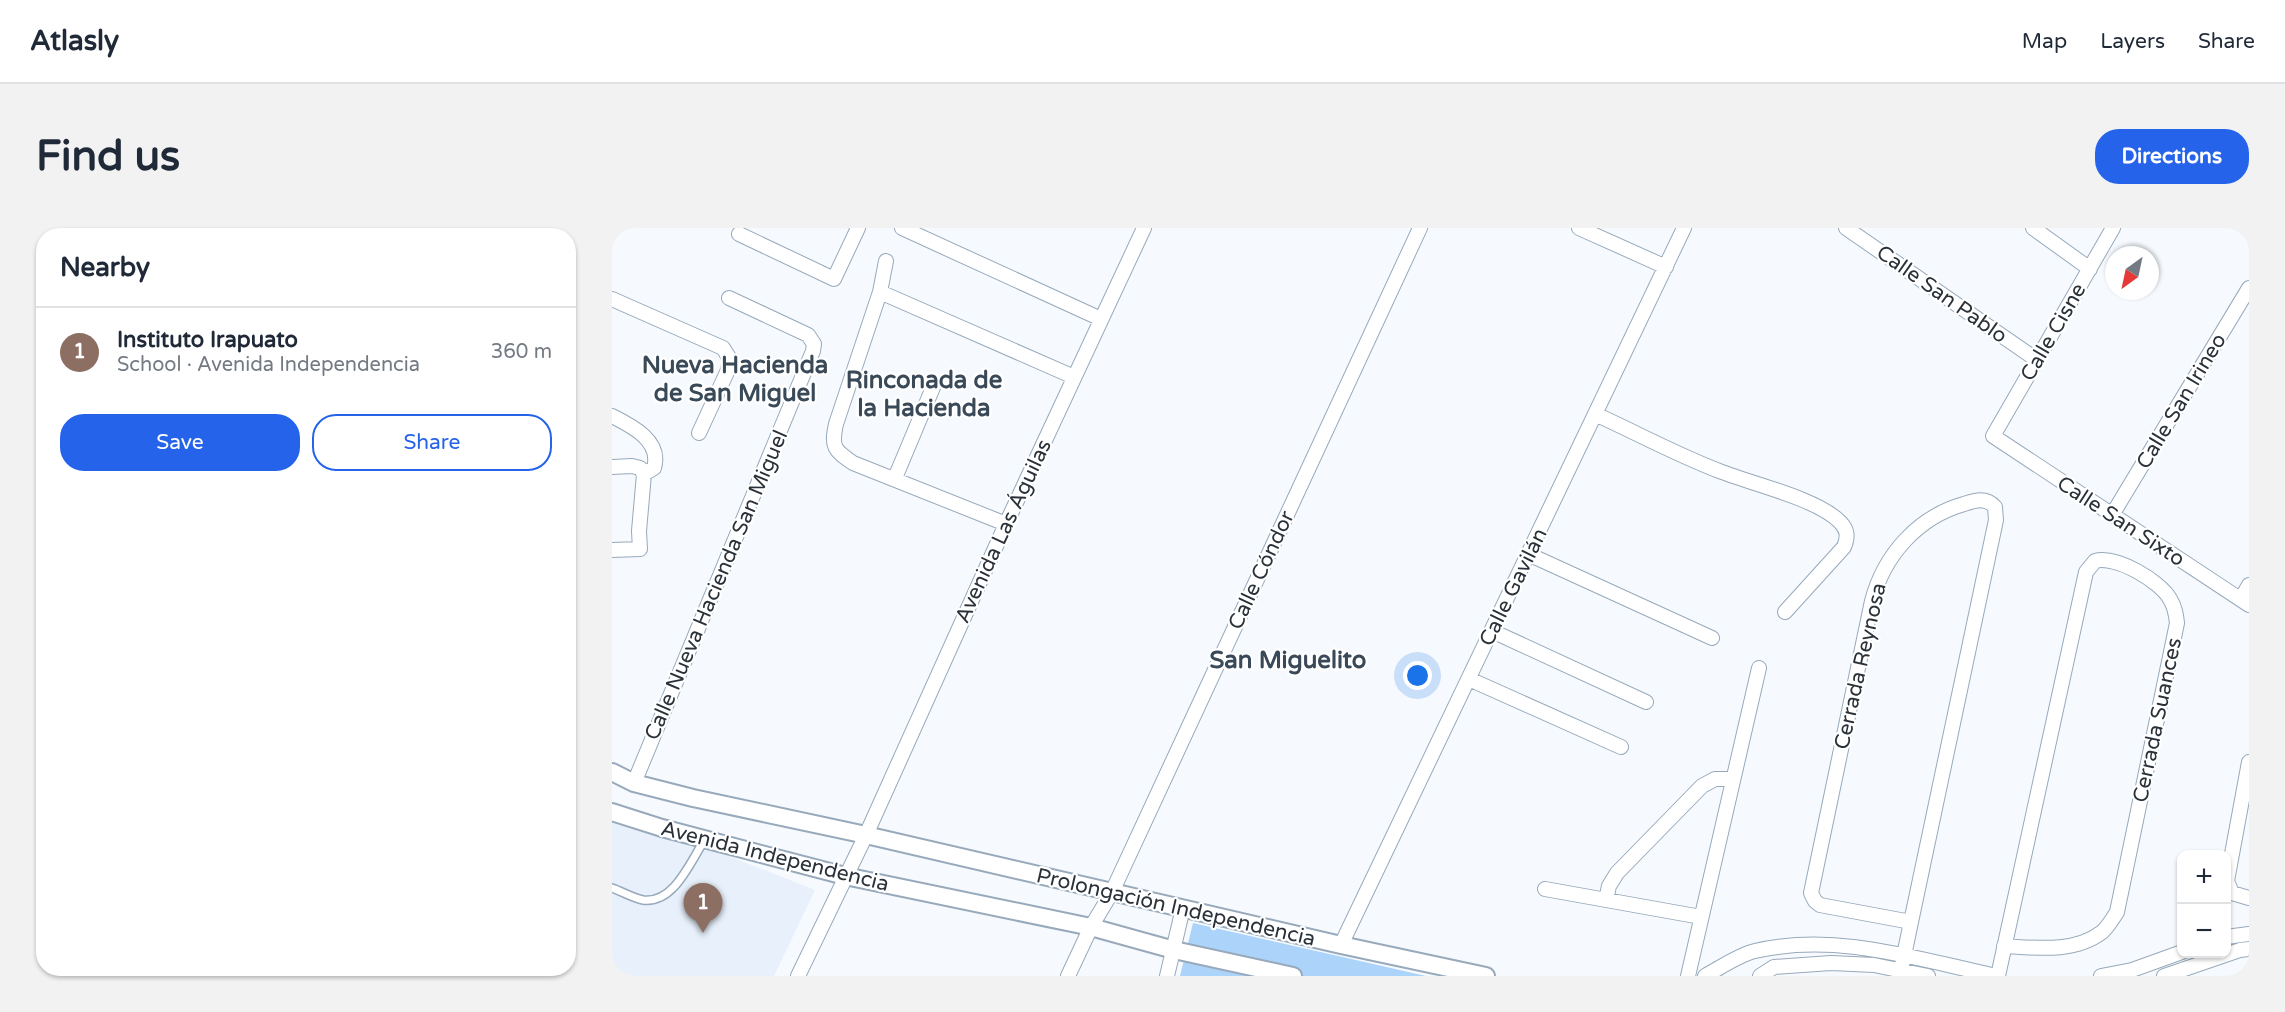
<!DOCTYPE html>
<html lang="en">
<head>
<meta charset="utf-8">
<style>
  body { margin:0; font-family:"Varela Round",sans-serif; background:#f2f2f3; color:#1f2937 }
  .controls { position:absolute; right:18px; bottom:18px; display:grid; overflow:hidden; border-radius:12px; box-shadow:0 2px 4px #0004 }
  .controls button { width:54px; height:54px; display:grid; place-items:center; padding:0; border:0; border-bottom:2px solid #e0e1e3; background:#fff; color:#1f2937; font:30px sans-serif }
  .compass { position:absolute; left:1493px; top:18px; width:54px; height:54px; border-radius:50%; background:#fff; box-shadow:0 2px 4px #0004; rotate:213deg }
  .you { position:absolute; left:806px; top:448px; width:21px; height:21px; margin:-15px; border:4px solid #fff; border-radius:50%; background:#1a73e8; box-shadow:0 0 0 9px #1a73e833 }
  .badge { display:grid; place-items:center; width:39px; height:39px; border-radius:50%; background:#2563eb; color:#fff; font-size:20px; font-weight:700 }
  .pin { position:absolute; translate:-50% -50px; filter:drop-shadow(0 2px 3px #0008) }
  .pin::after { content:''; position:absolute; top:32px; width:21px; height:18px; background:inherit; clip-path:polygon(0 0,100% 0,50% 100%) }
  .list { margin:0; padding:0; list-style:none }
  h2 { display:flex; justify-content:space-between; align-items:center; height:78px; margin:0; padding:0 24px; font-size:26px }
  h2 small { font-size:20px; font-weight:400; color:#747a83 }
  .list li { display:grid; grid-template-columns:39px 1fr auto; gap:18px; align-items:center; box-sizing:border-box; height:90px; padding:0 24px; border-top:2px solid #e0e1e3 }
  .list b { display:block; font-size:22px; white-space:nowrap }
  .list p { margin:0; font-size:20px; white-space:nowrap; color:#747a83 }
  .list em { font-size:20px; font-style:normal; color:#747a83 }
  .actions { display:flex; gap:12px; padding:18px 24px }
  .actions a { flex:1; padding:14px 0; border:2px solid #2563eb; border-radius:24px; text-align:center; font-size:21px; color:#2563eb }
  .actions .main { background:#2563eb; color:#fff }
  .map { position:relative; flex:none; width:1637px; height:748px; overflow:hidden; border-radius:24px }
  header { display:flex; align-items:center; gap:36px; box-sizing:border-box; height:84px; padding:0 30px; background:#fff; border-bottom:2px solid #e0e1e3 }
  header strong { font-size:28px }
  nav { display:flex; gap:33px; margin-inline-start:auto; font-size:21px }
  .intro { display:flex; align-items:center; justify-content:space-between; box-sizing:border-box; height:144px; padding:0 36px }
  h1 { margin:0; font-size:42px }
  .button { padding:15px 27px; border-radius:24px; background:#2563eb; color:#fff; font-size:21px; font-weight:700 }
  main { display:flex; gap:36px; padding:0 36px }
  aside { flex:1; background:#fff; border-radius:24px; box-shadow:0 2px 4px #0004 }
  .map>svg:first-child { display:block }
  .built { fill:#e7f0fb }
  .green { fill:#acd3fa }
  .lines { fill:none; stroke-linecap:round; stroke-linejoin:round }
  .service-casing { stroke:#97a9bb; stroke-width:10 }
  .minor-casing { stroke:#97a9bb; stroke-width:16 }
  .tertiary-casing { stroke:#97a9bb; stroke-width:20 }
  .service { stroke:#fff; stroke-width:7 }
  .minor { stroke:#fff; stroke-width:14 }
  .tertiary { stroke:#fff; stroke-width:16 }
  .labels { text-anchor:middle; stroke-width:4.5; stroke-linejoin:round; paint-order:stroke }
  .street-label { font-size:21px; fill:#2a3138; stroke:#fff }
  .quarter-label { font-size:24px; font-weight:bold; fill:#394958; stroke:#fff }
</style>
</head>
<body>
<header>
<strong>Atlasly</strong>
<nav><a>Map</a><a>Layers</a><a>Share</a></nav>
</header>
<div class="intro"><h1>Find us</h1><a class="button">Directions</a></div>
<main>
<aside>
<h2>Nearby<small></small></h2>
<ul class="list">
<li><span class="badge" style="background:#8d6e63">1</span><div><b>Instituto Irapuato</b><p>School · Avenida Independencia</p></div><em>360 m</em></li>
</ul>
<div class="actions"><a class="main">Save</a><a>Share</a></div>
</aside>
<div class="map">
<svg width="1637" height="748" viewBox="0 0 1637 748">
  <rect width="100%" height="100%" fill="#f6fafe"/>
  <path class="built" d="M0,582L203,662L162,748H0Z"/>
  <path class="green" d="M581,695L814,748H568Z"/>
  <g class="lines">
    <defs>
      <path id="service" d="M0,660C9,663 21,670 31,672C62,676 78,634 92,613"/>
      <path id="minor" d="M290,0L489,91
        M967,0L1054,39
        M1234,0L1425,132
        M1421,0L1478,41
        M1501,0L1381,208L1637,377
        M127,6L222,51L246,0
        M274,33L268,64L224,196C219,219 222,222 241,235L394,296
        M268,64L462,149
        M0,71L111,120L118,131L116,142L87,205
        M983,186C1025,205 1067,228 1110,244C1141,256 1206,271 1228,294C1236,302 1236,309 1232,319L1173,384
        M0,188C20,198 50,213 42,240L32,246
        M0,239L20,238L28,240L32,246L27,303L28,321L0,322
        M283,250L322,157
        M1500,287L1637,60
        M916,326L1100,410
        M1629,371L1637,357
        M880,403L1034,474
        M857,451L1009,519
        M1637,534L1615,653L1620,665L1637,670
        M22,555L201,123L202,116L196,107L117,70
        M933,661L1089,689
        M994,672L997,658L1005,645L1090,558L1103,551H1121
        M1614,709L1637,706
        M729,717L1072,0
        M1289,742L1299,694L1384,292L1383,279C1374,269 1364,272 1352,276C1306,289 1272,327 1260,373L1199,665L1203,673L1208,677L1299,694
        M186,748L254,607L394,296L532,0
        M456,748L479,699L500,664L808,0
        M555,748L571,680
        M1076,748L1147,440
        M1093,748C1108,740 1126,727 1143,723C1224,704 1305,731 1384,748
        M1148,748L1162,739L1219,735L1262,737L1316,748
        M1386,748L1474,344L1483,333C1504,327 1548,353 1558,371C1563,379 1564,386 1565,395L1505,684C1501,690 1496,699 1490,704C1463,725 1425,720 1392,718
        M1489,748L1520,742L1570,724
        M1552,748L1628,722L1637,721"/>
      <path id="tertiary" d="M0,544L22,555L81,570L254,607L729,717L874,748
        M0,584L50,600L233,648L479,699L562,722L681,748"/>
    </defs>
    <use href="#service" class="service-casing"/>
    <use href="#minor" class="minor-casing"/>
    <use href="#tertiary" class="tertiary-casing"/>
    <use href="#service" class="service"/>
    <use href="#minor" class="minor"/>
    <use href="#tertiary" class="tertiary"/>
  </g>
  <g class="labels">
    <g class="street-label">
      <text transform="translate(1330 66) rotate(35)" y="7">Calle San Pablo</text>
      <text transform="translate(1441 104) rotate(-60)" y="7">Calle Cisne</text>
      <text transform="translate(1569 173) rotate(-59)" y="7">Calle San Irineo</text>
      <text transform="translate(1509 293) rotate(33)" y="7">Calle San Sixto</text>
      <text transform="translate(391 303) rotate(-65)" y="7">Avenida Las Águilas</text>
      <text transform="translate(649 342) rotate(-65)" y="7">Calle Cóndor</text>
      <text transform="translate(104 357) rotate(-67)" y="7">Calle Nueva Hacienda San Miguel</text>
      <text transform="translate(901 359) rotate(-64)" y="7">Calle Gavilán</text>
      <text transform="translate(1248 438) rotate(-77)" y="7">Cerrada Reynosa</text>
      <text transform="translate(1545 492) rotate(-78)" y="7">Cerrada Suances</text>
      <text transform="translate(163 628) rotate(14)" y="7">Avenida Independencia</text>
      <text transform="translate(564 679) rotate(13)" y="7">Prolongación Independencia</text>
    </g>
    <g class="quarter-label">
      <text x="123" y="145">Nueva Hacienda<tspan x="123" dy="28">de San Miguel</tspan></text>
      <text x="312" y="160">Rinconada de<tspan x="312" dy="28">la Hacienda</tspan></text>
      <text x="676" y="440">San Miguelito</text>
    </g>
  </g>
</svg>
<div class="controls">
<button>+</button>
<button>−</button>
</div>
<svg class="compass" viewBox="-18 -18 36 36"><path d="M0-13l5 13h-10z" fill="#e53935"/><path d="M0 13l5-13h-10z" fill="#747a83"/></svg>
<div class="you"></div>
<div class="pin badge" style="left:91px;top:705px;background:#8d6e63">1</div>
</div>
</main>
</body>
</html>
